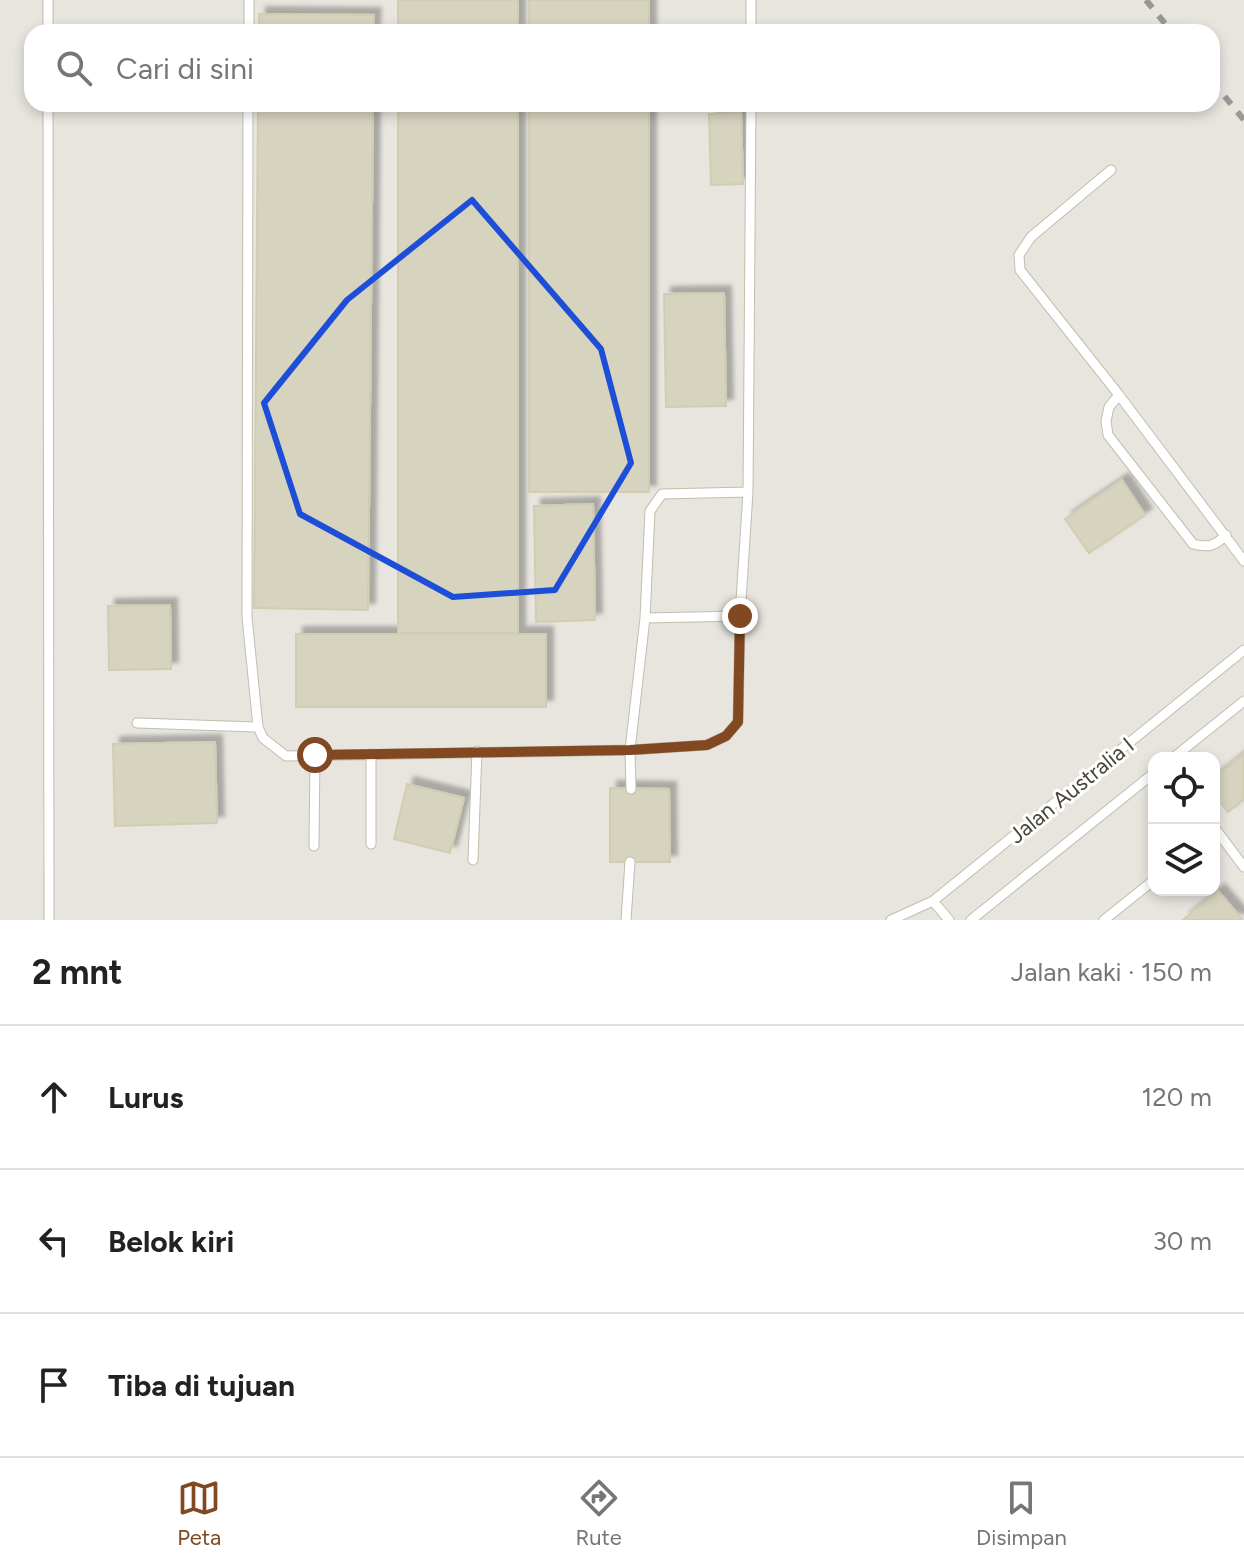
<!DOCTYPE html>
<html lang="id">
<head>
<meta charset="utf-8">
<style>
  body { margin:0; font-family:Figtree,sans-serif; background:#f2f2f2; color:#222 }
  .controls { position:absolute; right:24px; bottom:24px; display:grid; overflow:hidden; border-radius:16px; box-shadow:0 4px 12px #0003 }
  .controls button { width:72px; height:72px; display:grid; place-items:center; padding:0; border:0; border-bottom:2px solid #e0e0e0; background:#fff; color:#222; font:40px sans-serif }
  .stop { position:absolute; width:24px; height:24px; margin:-18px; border:6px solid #814822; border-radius:50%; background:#fff }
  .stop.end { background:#814822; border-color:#fff; box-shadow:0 2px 8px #0008 }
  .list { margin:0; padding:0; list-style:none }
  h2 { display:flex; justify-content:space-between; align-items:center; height:104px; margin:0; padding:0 32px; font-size:34px }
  h2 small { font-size:26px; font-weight:400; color:#767676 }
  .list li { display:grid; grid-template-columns:52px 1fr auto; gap:24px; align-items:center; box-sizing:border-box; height:144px; padding:0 32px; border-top:2px solid #e0e0e0 }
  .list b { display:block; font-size:30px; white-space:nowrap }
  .list em { font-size:26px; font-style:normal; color:#767676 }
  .icon { flex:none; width:44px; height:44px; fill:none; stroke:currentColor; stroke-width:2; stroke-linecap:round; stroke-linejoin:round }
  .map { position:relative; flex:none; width:1244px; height:920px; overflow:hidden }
  .search { position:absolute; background:#fff; box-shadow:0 4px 12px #0003; left:24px; right:24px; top:24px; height:88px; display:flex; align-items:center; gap:20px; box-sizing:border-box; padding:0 28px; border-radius:24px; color:#767676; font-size:30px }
  .sheet { height:536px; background:#fff }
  nav { display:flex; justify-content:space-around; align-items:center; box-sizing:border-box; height:112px; border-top:2px solid #e0e0e0; background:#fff; font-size:22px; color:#767676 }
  nav a { display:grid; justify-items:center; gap:4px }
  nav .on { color:#814822 }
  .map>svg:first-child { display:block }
  .industrial { fill:#e7e5de; fill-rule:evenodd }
  .building { fill:#d6d3bf; stroke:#d1cdb3; stroke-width:2; filter:url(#shadow) }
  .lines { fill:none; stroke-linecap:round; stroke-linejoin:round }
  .lane-casing { stroke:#c0beac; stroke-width:11 }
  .lane { stroke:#fff; stroke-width:9 }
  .rail { stroke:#989898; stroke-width:6; stroke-dasharray:10 10; stroke-linecap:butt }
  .route { stroke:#814822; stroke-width:10 }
  .marked { fill:none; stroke:#1d4ed8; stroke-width:6; stroke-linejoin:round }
  .labels { text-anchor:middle; stroke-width:6; stroke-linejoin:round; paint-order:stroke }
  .street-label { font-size:22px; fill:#484638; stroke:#fff }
</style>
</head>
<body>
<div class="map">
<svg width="1244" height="920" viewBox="0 0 1244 920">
  <defs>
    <filter id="shadow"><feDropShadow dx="7" dy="-7" stdDeviation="2" flood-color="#0004"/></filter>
  </defs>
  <rect width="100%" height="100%" fill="#f4f4ea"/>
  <path class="industrial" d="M0,0H1244V920H0ZM32,32H1212V104H32ZM1154,758H1214V890H1154Z"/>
  <path class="building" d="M398,0H518V32H398Z
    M529,0H649V32H529Z
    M259,14L374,15L373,32H259Z
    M258,104H373L368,610L254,608Z
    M398,104H518V633H398Z
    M529,104H649V492H529Z
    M741,113L743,184L711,185L709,114Z
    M724,293L726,406L666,407L664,294Z
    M1122,480L1145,515L1089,553L1065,519Z
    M593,504L595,620L536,622L534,506Z
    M170,605L171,669L109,670L108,606Z
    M296,634H546V707H296Z
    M215,742L217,823L115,826L113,744Z
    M1244,754V799L1228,812L1214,795V778Z
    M407,784L464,798L450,853L394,839Z
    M610,788L669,789L670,862H610Z
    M1218,891L1243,920H1183Z"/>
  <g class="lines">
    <defs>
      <path id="lane" d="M48,0V32
        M249,32V0
        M751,32V0
        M48,104L49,920
        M248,104L247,617L258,727L263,738L286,756L630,750L707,745L726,736L738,722L740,616
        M1111,170L1031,237L1019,255L1020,270L1119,395L1244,561
        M1119,395L1109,407L1106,421L1108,435L1193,544C1208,548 1215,546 1226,535
        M645,618L740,616L748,492L751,104
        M137,723L258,727
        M371,754V844
        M1173,758L1244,701
        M631,789L630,750L645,618L650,511L662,494L748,492
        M1214,827L1244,867
        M314,846L315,755
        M473,860L477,751
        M933,901L949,920
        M626,920L630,862
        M891,920L933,901L1244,650
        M971,920L1154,773
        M1104,920L1154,880"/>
    </defs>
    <use href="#lane" class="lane-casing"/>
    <use href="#lane" class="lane"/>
    <path class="rail" d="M1146,0L1172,32
      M1212,81L1244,120"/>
  </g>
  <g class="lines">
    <path class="route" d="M315,755L630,750L707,745L726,736L738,722L740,616"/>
  </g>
  <path class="marked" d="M472,200L601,349L631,463L555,590L453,597L300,514L264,403L347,300Z"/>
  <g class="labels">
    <g class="street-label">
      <text transform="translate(1071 790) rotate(-39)" y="8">Jalan Australia I</text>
    </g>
  </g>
</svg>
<div class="controls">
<button><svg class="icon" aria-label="locate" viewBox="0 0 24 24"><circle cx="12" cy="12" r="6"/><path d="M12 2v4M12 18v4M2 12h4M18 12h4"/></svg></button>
<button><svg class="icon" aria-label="layers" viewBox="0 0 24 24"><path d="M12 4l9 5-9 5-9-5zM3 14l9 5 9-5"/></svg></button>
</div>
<div class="stop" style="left:315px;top:755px"></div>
<div class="stop end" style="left:740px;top:616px"></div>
<div class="search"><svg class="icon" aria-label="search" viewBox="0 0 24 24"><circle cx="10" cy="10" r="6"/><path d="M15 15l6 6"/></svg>Cari di sini</div>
</div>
<section class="sheet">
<h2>2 mnt<small>Jalan kaki · 150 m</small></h2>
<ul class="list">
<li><svg class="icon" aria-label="ahead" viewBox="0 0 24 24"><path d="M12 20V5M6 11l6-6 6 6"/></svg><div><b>Lurus</b></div><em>120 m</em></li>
<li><svg class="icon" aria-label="left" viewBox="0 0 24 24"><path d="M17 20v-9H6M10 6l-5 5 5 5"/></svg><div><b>Belok kiri</b></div><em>30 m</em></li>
<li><svg class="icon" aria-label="arrive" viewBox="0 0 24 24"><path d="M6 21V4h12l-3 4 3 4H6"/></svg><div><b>Tiba di tujuan</b></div></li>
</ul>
</section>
<nav>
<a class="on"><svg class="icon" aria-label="map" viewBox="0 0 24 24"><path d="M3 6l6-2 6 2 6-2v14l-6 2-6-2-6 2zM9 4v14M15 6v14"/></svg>Peta</a>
<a><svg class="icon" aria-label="directions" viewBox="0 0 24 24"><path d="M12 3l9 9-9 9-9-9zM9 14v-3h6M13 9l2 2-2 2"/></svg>Rute</a>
<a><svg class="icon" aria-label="saved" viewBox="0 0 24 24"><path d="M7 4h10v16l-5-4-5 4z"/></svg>Disimpan</a>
</nav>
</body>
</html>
